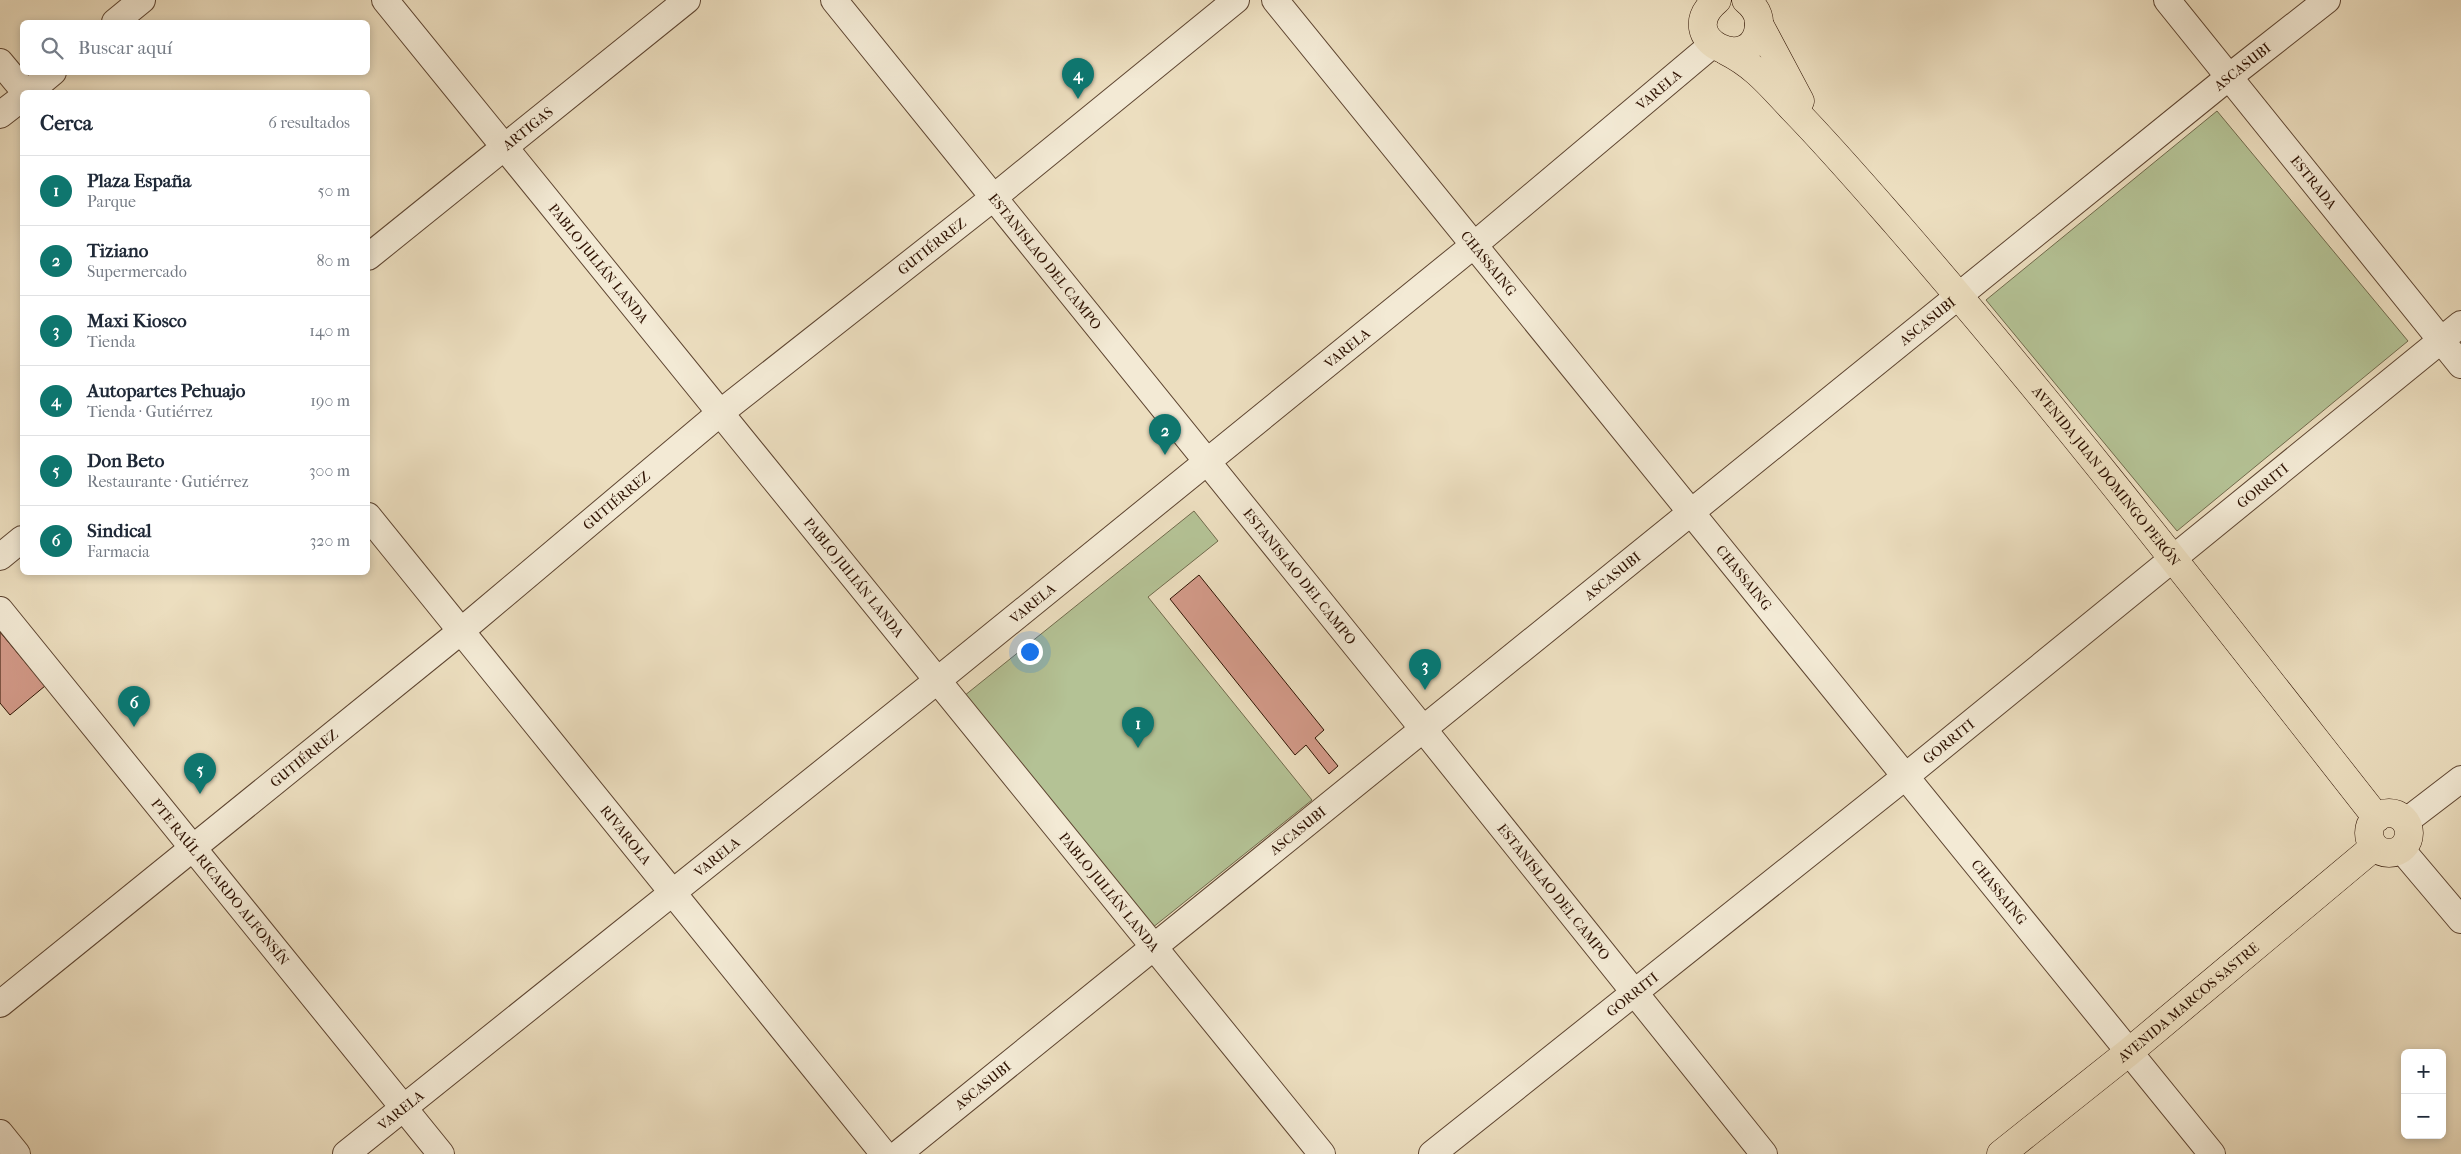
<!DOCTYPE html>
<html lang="es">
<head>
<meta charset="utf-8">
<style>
  body { margin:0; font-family:"IM FELL French Canon",serif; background:#f6f6f7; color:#1f2937 }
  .controls { position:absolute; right:15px; bottom:15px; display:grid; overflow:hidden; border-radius:8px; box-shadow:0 2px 8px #0003 }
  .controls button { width:45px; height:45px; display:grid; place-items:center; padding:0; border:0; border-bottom:1px solid #e0e1e3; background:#fff; color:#1f2937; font:25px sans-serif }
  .you { position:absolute; left:1029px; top:651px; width:18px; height:18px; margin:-12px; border:4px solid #fff; border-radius:50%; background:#1a73e8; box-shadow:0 0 0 8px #1a73e833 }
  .badge { display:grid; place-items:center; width:32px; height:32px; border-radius:50%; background:#0f766e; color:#fff; font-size:16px; font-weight:700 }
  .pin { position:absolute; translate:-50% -41px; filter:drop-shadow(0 1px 2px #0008) }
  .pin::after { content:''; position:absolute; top:26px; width:18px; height:15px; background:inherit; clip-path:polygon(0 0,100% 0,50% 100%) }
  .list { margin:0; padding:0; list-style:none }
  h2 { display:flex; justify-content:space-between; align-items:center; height:65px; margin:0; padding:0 20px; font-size:21px }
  h2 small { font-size:16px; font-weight:400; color:#747a83 }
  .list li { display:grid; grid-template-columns:32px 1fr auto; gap:15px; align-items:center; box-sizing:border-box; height:70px; padding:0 20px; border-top:1px solid #e0e1e3 }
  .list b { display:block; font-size:19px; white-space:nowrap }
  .list p { margin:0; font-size:16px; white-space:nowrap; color:#747a83 }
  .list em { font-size:16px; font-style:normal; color:#747a83 }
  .icon { flex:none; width:28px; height:28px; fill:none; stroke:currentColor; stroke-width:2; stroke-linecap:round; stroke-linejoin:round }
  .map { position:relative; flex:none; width:2461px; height:1154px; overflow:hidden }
  .search { position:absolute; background:#fff; box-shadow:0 2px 8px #0003; left:20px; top:20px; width:350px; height:55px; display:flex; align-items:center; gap:12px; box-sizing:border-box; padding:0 18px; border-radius:8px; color:#747a83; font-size:19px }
  .panel { position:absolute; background:#fff; box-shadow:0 2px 8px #0003; left:20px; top:90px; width:350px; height:485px; border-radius:8px }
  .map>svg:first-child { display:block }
  .green { fill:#b4c295; stroke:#716a4c }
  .building { fill:#d39a89; stroke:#2e1202 }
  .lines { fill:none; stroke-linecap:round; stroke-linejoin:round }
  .minor-casing { stroke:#5e4531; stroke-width:28 }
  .major-casing { stroke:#2e1202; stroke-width:29 }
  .minor { stroke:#f3ead5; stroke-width:26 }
  .major { stroke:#ecdebf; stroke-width:28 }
  .labels { text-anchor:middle; stroke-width:5; stroke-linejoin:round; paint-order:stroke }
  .street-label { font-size:14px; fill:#2e1202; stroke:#f3ead5 }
</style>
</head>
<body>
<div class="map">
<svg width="2461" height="1154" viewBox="0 0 2461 1154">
  <rect width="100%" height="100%" fill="#ecdebf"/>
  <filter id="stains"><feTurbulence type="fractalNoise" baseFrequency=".004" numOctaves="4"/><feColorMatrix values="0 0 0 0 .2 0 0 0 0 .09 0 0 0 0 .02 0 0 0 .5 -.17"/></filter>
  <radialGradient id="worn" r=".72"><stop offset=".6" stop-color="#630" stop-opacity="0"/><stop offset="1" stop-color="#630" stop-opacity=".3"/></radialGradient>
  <path class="green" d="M2217,111L2408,341L2177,531L1986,300Z
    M1194,511L1218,541L1148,597L1312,800L1152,928L964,696Z"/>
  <path class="building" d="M1199,575L1324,730L1315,738L1338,766L1329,774L1306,745L1295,755L1170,599Z
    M0,632L45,686L10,715L0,703Z"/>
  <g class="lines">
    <defs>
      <g id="minor">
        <path id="s1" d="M385,0L1322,1154"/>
        <path id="s2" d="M834,0L1424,730L1764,1154"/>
        <path id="s3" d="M1275,0L2212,1154"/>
        <path id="s4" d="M2167,0L2461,365"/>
        <path d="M115,22L142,0"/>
        <path d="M0,62L25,92"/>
        <path d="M29,92L53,72"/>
        <path d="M0,115L22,98"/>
        <path id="s5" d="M368,257L687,0"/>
        <path id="s6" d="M368,516L884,1154"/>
        <path d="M0,557L22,539"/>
        <path id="s7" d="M0,610L441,1154"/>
        <path d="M2405,822L2461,779"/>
        <path d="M2401,849L2461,920"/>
        <path id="s8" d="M0,1004L461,631L720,413L993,198L1236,0"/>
        <path d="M0,1133L17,1154"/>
        <path id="s9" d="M346,1154L938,680L1474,245L1713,44"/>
        <path id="s10" d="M898,1154L2229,77L2327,0"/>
        <path id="s11" d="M1432,1154L1906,776L2461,324"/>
      </g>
      <g id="major">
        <path d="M1717,0C1670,39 1754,78 1759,26C1760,15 1755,7 1746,0"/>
        <path d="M1759,24L1800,101"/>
        <path id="s12" d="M1726,51C1756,66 1771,86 1794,110C1829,146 1862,184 1896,223C2063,415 2219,617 2377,818"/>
        <circle cx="2389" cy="833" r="20"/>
        <path id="s13" d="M2001,1154L2129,1052L2374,847"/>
      </g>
    </defs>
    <use href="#minor" class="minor-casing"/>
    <use href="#major" class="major-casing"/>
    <use href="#minor" class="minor"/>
    <use href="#major" class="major"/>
  </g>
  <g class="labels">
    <g class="street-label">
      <text dy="5" stroke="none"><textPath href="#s10" startOffset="1729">ASCASUBI</textPath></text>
      <text dy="5" stroke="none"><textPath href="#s9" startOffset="1690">VARELA</textPath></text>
      <text dy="5" stroke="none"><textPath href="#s5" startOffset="205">ARTIGAS</textPath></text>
      <text dy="5" stroke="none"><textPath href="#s4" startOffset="234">ESTRADA</textPath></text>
      <text dy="5" stroke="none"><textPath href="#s8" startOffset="1201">GUTIÉRREZ</textPath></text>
      <text dy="5" stroke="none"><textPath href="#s2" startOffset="336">ESTANISLAO DEL CAMPO</textPath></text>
      <text dy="5" stroke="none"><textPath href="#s3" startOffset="339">CHASSAING</textPath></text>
      <text dy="5" stroke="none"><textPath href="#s1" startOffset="339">PABLO JULIÁN LANDA</textPath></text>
      <text dy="5" stroke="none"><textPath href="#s10" startOffset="1324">ASCASUBI</textPath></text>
      <text dy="5" stroke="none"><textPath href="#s9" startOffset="1285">VARELA</textPath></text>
      <text dy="5" stroke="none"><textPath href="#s12" startOffset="572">AVENIDA JUAN DOMINGO PERÓN</textPath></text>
      <text dy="5" stroke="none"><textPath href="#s11" startOffset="1066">GORRITI</textPath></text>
      <text dy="5" stroke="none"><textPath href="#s8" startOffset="796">GUTIÉRREZ</textPath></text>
      <text dy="5" stroke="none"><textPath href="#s2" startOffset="741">ESTANISLAO DEL CAMPO</textPath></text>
      <text dy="5" stroke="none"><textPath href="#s10" startOffset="919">ASCASUBI</textPath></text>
      <text dy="5" stroke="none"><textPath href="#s1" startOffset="744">PABLO JULIÁN LANDA</textPath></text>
      <text dy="5" stroke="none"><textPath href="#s3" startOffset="744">CHASSAING</textPath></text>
      <text dy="5" stroke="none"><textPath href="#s9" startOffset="880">VARELA</textPath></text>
      <text dy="5" stroke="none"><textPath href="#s11" startOffset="661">GORRITI</textPath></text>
      <text dy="5" stroke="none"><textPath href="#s8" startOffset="391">GUTIÉRREZ</textPath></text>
      <text dy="5" stroke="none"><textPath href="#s10" startOffset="514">ASCASUBI</textPath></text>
      <text dy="5" stroke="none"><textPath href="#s6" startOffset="410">RIVAROLA</textPath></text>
      <text dy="5" stroke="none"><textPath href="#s9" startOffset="475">VARELA</textPath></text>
      <text dy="5" stroke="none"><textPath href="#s7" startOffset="350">PTE RAÚL RICARDO ALFONSÍN</textPath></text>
      <text dy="5" stroke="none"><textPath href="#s1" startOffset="1149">PABLO JULIÁN LANDA</textPath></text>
      <text dy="5" stroke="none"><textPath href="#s3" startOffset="1149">CHASSAING</textPath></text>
      <text dy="5" stroke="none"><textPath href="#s2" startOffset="1146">ESTANISLAO DEL CAMPO</textPath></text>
      <text dy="5" stroke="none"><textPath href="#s11" startOffset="256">GORRITI</textPath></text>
      <text dy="5" stroke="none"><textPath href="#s13" startOffset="241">AVENIDA MARCOS SASTRE</textPath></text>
      <text dy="5" stroke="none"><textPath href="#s10" startOffset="109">ASCASUBI</textPath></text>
      <text dy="5" stroke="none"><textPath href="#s9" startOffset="70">VARELA</textPath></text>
    </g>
  </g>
  <rect width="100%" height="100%" filter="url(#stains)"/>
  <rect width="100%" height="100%" fill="url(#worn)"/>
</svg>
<div class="controls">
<button>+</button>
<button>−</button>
</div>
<div class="you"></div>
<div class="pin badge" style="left:1138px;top:748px">1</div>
<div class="pin badge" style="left:1165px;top:455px">2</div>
<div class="pin badge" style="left:1425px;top:690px">3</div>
<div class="pin badge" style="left:1078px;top:99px">4</div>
<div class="pin badge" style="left:200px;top:794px">5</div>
<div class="pin badge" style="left:134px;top:727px">6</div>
<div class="search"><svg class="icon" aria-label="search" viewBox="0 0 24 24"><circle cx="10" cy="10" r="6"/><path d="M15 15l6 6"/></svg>Buscar aquí</div>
<section class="panel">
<h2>Cerca<small>6 resultados</small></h2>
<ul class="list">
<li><span class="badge">1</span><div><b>Plaza España</b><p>Parque</p></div><em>50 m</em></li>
<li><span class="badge">2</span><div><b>Tiziano</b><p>Supermercado</p></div><em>80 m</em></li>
<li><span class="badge">3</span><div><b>Maxi Kiosco</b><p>Tienda</p></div><em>140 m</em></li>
<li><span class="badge">4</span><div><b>Autopartes Pehuajo</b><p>Tienda · Gutiérrez</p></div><em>190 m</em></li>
<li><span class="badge">5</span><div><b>Don Beto</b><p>Restaurante · Gutiérrez</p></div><em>300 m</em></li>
<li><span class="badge">6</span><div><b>Sindical</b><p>Farmacia</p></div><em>320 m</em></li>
</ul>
</section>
</div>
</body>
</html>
